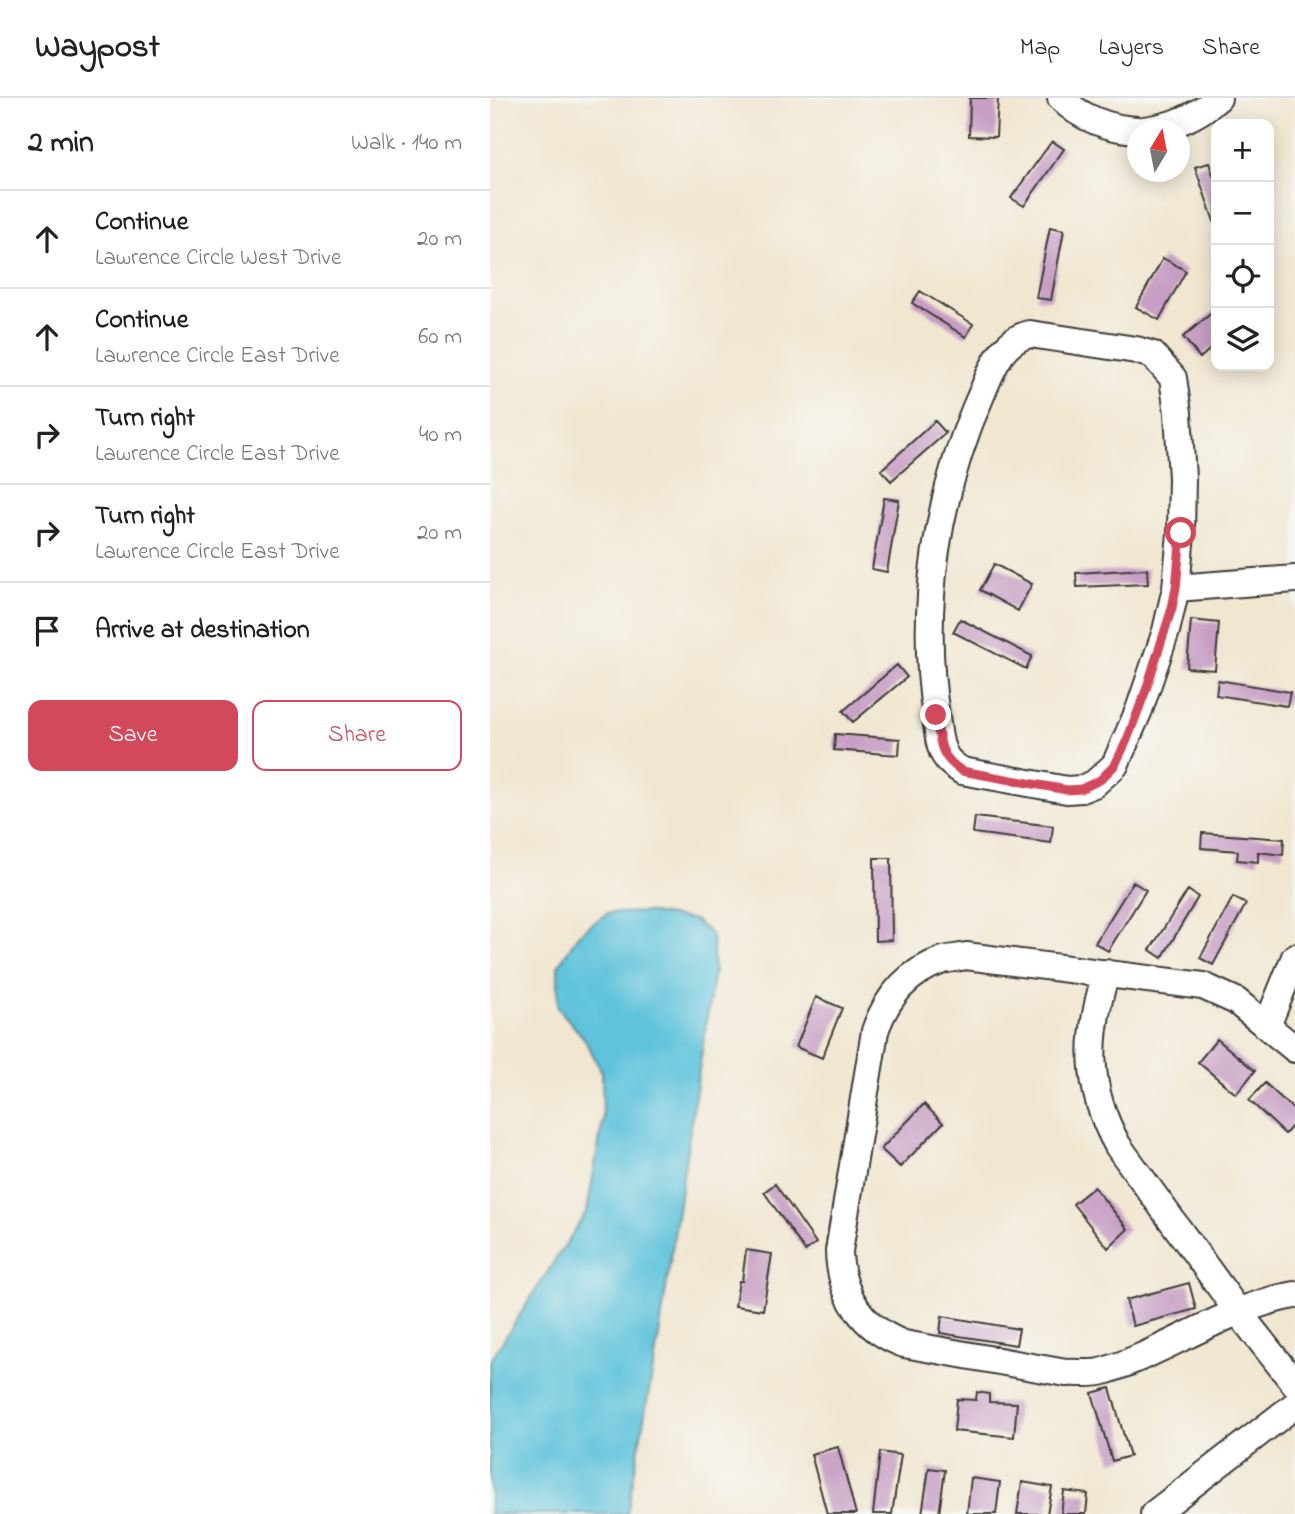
<!DOCTYPE html>
<html lang="en">
<head>
<meta charset="utf-8">
<style>
  body { margin:0; font-family:"Indie Flower",sans-serif; background:#f2f2f2; color:#222 }
  .controls { position:absolute; right:21px; top:21px; display:grid; overflow:hidden; border-radius:14px; box-shadow:0 4px 18px #0003 }
  .controls button { width:63px; height:63px; display:grid; place-items:center; padding:0; border:0; border-bottom:2px solid #e0e0e0; background:#fff; color:#222; font:35px sans-serif }
  .compass { position:absolute; left:637px; top:21px; width:63px; height:63px; border-radius:50%; background:#fff; box-shadow:0 4px 18px #0003; rotate:10deg }
  .stop { position:absolute; width:21px; height:21px; margin:-16px; border:5px solid #d1495b; border-radius:50%; background:#fff }
  .stop.end { background:#d1495b; border-color:#fff; box-shadow:0 2px 7px #0008 }
  .list { margin:0; padding:0; list-style:none }
  h2 { display:flex; justify-content:space-between; align-items:center; height:91px; margin:0; padding:0 28px; font-size:30px }
  h2 small { font-size:23px; font-weight:400; color:#767676 }
  .list li { display:grid; grid-template-columns:46px 1fr auto; gap:21px; align-items:center; box-sizing:border-box; height:98px; padding:0 28px; border-top:2px solid #e0e0e0 }
  .list b { display:block; font-size:26px; white-space:nowrap }
  .list p { margin:0; font-size:23px; white-space:nowrap; color:#767676 }
  .list em { font-size:23px; font-style:normal; color:#767676 }
  .actions { display:flex; gap:14px; padding:21px 28px }
  .actions a { flex:1; padding:16px 0; border:2px solid #d1495b; border-radius:14px; text-align:center; font-size:24px; color:#d1495b }
  .actions .main { background:#d1495b; color:#fff }
  .icon { flex:none; width:38px; height:38px; fill:none; stroke:currentColor; stroke-width:2; stroke-linecap:round; stroke-linejoin:round }
  .map { position:relative; flex:none; width:805px; height:1416px; overflow:hidden }
  header { display:flex; align-items:center; gap:42px; box-sizing:border-box; height:98px; padding:0 35px; background:#fff; border-bottom:2px solid #e0e0e0 }
  header strong { font-size:33px }
  nav { display:flex; gap:38px; margin-inline-start:auto; font-size:24px }
  main { display:flex }
  aside { flex:1; background:#fff }
  .map>svg:first-child { display:block }
  .water { fill:#5ec3db; stroke:#3d707c; stroke-width:2 }
  .building { fill:#c79fc4 }
  .lines { fill:none; stroke-linecap:round; stroke-linejoin:round }
  .minor-casing { stroke:#3c3a37; stroke-width:30 }
  .minor { stroke:#fff; stroke-width:26 }
  .route { stroke:#d1495b; stroke-width:9 }
</style>
</head>
<body>
<header>
<strong>Waypost</strong>
<nav><a>Map</a><a>Layers</a><a>Share</a></nav>
</header>
<main>
<aside>
<h2>2 min<small>Walk · 140 m</small></h2>
<ul class="list">
<li><svg class="icon" aria-label="ahead" viewBox="0 0 24 24"><path d="M12 20V5M6 11l6-6 6 6"/></svg><div><b>Continue</b><p>Lawrence Circle West Drive</p></div><em>20 m</em></li>
<li><svg class="icon" aria-label="ahead" viewBox="0 0 24 24"><path d="M12 20V5M6 11l6-6 6 6"/></svg><div><b>Continue</b><p>Lawrence Circle East Drive</p></div><em>60 m</em></li>
<li><svg class="icon" aria-label="right" viewBox="0 0 24 24"><path d="M7 20v-9h11M14 6l5 5-5 5"/></svg><div><b>Turn right</b><p>Lawrence Circle East Drive</p></div><em>40 m</em></li>
<li><svg class="icon" aria-label="right" viewBox="0 0 24 24"><path d="M7 20v-9h11M14 6l5 5-5 5"/></svg><div><b>Turn right</b><p>Lawrence Circle East Drive</p></div><em>20 m</em></li>
<li><svg class="icon" aria-label="arrive" viewBox="0 0 24 24"><path d="M6 21V4h12l-3 4 3 4H6"/></svg><div><b>Arrive at destination</b></div></li>
</ul>
<div class="actions"><a class="main">Save</a><a>Share</a></div>
</aside>
<div class="map">
<svg width="805" height="1416" viewBox="0 0 805 1416">
  <rect width="100%" height="100%" fill="#f6f6f2"/>
  <filter id="ink" filterUnits="userSpaceOnUse"><feTurbulence type="fractalNoise" baseFrequency=".0143" numOctaves="2"/><feDisplacementMap in="SourceGraphic" scale="14" xChannelSelector="R" yChannelSelector="G"/><feConvolveMatrix kernelMatrix="1 2 1 2 8 2 1 2 1" color-interpolation-filters="sRGB"/></filter>
  <filter id="wash" filterUnits="userSpaceOnUse"><feTurbulence type="fractalNoise" baseFrequency=".00686" numOctaves="4" result="noise"/><feDisplacementMap in="SourceGraphic" scale="28" xChannelSelector="R" yChannelSelector="G"/><feGaussianBlur stdDeviation="1.57" result="paint"/><feColorMatrix in="noise" values="0 0 0 0 0 0 0 0 0 0 0 0 0 0 0 0 0 1.4 0 .05"/><feComposite in="paint" operator="in"/></filter>
  <g filter="url(#wash)">
    <rect width="100%" height="100%" fill="#f1e7d1"/>
    <path class="water" d="M155,814L204,822L222,837L224,873L169,1237L137,1416H0V1263L97,1113L113,1022L112,974L94,940L68,910V868L88,837L117,815Z"/>
    <g id="blocks">
      <path class="building" d="M480,0H508L506,39L479,38Z
        M562,43L574,51L534,108L521,100Z
        M719,65L726,85V129L705,69Z
        M560,129L574,132L561,202L546,200Z
        M673,160L696,173L669,222L646,209Z
        M430,193L483,226L476,239L422,205Z
        M725,212L726,246L710,260L693,239Z
        M445,323L456,335L401,383L391,372Z
        M394,400L409,402L397,474L382,471Z
        M504,466L542,486L528,513L490,492Z
        M657,471L658,486L587,489L586,475Z
        M470,521L542,558L536,571L463,534Z
        M701,522L729,525L725,572L697,570Z
        M407,567L417,579L363,624L353,613Z
        M728,582L800,594L797,608L726,597Z
        M345,636L410,641L409,657L344,652Z
        M485,719L563,728L561,745L483,735Z
        M712,735L794,741L793,757L768,754V764L747,762L748,753L711,750Z
        M384,760H401L402,842L385,843Z
        M643,784L656,792L618,853L605,845Z
        M698,792L708,799L672,860L660,852Z
        M743,799L756,806L723,867L710,860Z
        M326,899L352,910L332,960L306,949Z
        M727,941L765,973L746,996L708,964Z
        M775,985L805,1013V1025L795,1036L759,1002Z
        M434,1006L453,1025L410,1069L391,1051Z
        M285,1086L326,1145L315,1153L274,1094Z
        M604,1089L638,1131L618,1150L583,1106Z
        M256,1152L282,1156L273,1212L245,1208L249,1183H252Z
        M699,1185L706,1211L643,1228L636,1202Z
        M452,1218L529,1231L526,1247L450,1235Z
        M620,1290L640,1358L622,1363L602,1295Z
        M487,1294L499,1296V1304L527,1305L524,1339L464,1333L467,1301L486,1302Z
        M348,1349L366,1416H337L321,1356Z
        M390,1354L411,1357L402,1416H383Z
        M439,1370L455,1372L449,1416H432Z
        M481,1380L510,1384L506,1416H477Z
        M532,1384L562,1389L557,1416H527Z
        M574,1393L598,1396L596,1416H571Z"/>
    </g>
  </g>
  <g filter="url(#ink)">
    <use href="#blocks" fill-opacity="0" stroke="#3c3a37" stroke-width="2"/>
    <g class="lines">
      <defs>
        <path id="minor" d="M571,0C590,20 620,31 648,32
          M654,32C683,28 705,20 728,0
          M540,236L646,252L663,257L683,280L688,315L692,380L691,435L686,490L676,533L649,612L625,667L604,686L591,691L577,692L472,673C465,668 460,666 456,659C448,648 448,631 446,618C429,509 447,396 492,295C502,271 512,242 540,236Z
          M686,490L805,481
          M616,875C597,938 595,989 628,1048L749,1215L805,1286
          M777,928L805,859
          M805,951L746,903L713,888L476,858C468,860 461,860 453,862C418,874 397,898 385,933L349,1153C350,1197 373,1231 414,1246L576,1275C589,1274 601,1277 614,1273C678,1253 738,1208 805,1197
          M664,1416L805,1307"/>
      </defs>
      <use href="#minor" class="minor-casing"/>
      <use href="#minor" class="minor"/>
    </g>
  </g>
  <g class="lines" filter="url(#ink)">
    <path class="route" d="M446,617C450,642 448,658 472,673L577,692L591,691L610,682L625,667L637,642L656,592L682,510L686,490L691,435"/>
  </g>
</svg>
<div class="controls">
<button>+</button>
<button>−</button>
<button><svg class="icon" aria-label="locate" viewBox="0 0 24 24"><circle cx="12" cy="12" r="6"/><path d="M12 2v4M12 18v4M2 12h4M18 12h4"/></svg></button>
<button><svg class="icon" aria-label="layers" viewBox="0 0 24 24"><path d="M12 4l9 5-9 5-9-5zM3 14l9 5 9-5"/></svg></button>
</div>
<svg class="compass" viewBox="-18 -18 36 36"><path d="M0-13l5 13h-10z" fill="#e53935"/><path d="M0 13l5-13h-10z" fill="#767676"/></svg>
<div class="stop" style="left:691px;top:435px"></div>
<div class="stop end" style="left:446px;top:617px"></div>
</div>
</main>
</body>
</html>
